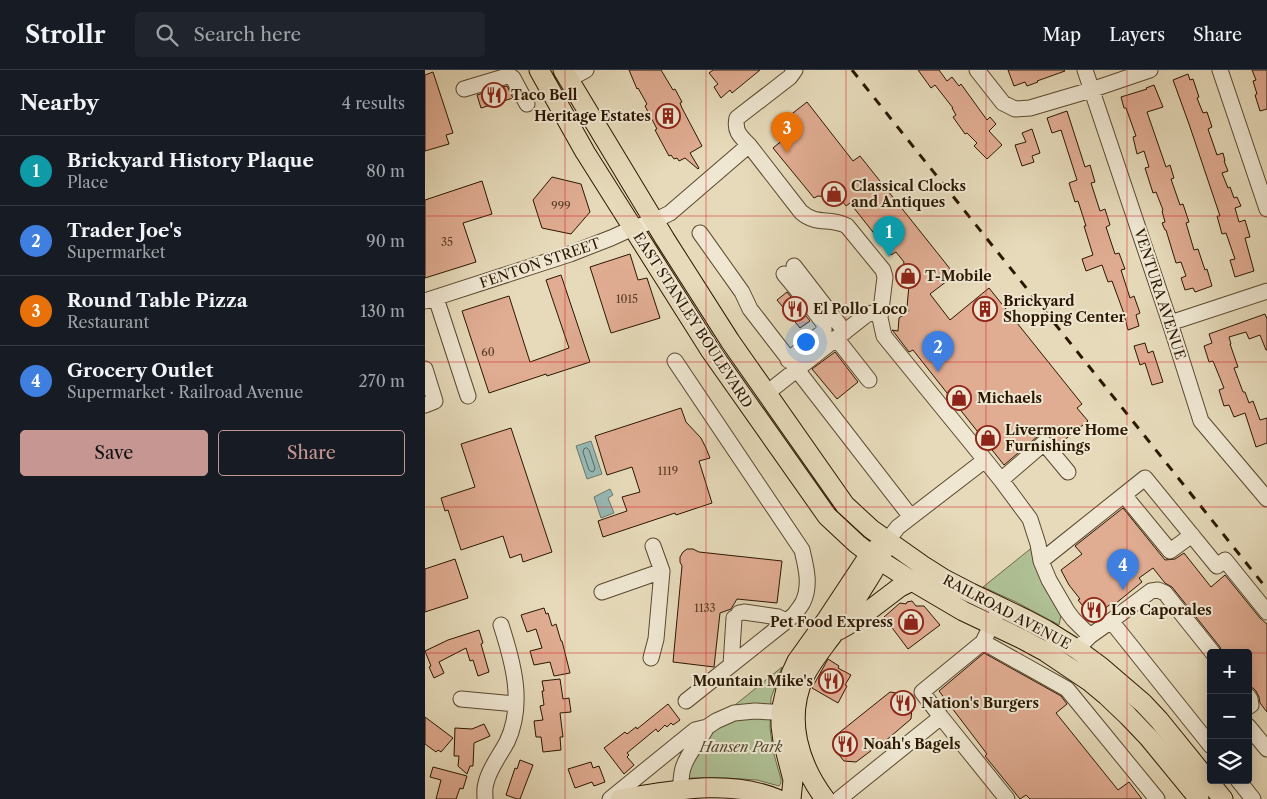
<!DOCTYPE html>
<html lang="en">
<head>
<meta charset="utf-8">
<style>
  body { margin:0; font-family:"Libre Caslon Text",serif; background:#20242c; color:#f1f3f6 }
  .controls { position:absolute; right:15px; bottom:15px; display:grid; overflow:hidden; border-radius:5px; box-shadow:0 2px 12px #0003 }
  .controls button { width:45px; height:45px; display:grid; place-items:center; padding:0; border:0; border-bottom:1px solid #363941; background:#171b24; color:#f1f3f6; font:25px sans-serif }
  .you { position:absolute; left:380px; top:271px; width:18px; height:18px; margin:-12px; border:4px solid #fff; border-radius:50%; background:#1a73e8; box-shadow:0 0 0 8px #1a73e833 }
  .badge { display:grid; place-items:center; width:32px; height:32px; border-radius:50%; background:#c59692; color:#fff; font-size:16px; font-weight:700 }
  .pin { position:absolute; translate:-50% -41px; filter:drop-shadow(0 1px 2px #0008) }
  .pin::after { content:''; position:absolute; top:26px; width:18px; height:15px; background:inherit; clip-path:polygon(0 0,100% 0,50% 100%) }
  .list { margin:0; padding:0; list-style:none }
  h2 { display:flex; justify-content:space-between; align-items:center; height:65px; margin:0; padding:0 20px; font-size:21px }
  h2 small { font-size:16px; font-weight:400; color:#9ea1a6 }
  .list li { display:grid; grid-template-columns:32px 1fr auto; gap:15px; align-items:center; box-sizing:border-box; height:70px; padding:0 20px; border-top:1px solid #363941 }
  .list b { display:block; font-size:19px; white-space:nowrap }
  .list p { margin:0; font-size:16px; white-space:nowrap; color:#9ea1a6 }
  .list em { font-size:16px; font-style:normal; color:#9ea1a6 }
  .actions { display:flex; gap:10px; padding:15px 20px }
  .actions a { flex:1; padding:11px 0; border:1px solid #c59692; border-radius:5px; text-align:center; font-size:18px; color:#c59692 }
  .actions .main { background:#c59692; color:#111 }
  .icon { flex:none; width:28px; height:28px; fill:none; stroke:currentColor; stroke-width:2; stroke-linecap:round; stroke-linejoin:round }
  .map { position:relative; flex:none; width:842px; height:729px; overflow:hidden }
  header { display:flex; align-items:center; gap:30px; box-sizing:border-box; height:70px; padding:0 25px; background:#171b24; border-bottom:1px solid #363941 }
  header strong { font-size:24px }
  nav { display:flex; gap:28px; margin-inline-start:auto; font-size:18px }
  .search { width:350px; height:45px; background:#20242c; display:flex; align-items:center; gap:12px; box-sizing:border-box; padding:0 18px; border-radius:5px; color:#9ea1a6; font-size:19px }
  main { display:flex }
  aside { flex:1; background:#171b24 }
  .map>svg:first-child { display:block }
  .green { fill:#afc195; stroke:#6d6c4a }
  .water { fill:#97b9b6; stroke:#6c786d }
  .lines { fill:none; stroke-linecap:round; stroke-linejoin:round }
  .shore { stroke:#61685b; stroke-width:1 }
  .building { fill:#e0ac92; stroke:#2b1700 }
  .minor-casing { stroke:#5a482e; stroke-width:17 }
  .major-casing { stroke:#2b1700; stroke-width:21 }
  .minor { stroke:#efe7d2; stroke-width:15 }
  .major { stroke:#e6daba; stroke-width:19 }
  .rail { stroke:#2b1700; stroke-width:3; stroke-dasharray:9 9; stroke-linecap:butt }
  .grid { fill:none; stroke:#d62828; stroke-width:1; stroke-opacity:0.55 }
  .labels { text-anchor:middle; stroke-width:4; stroke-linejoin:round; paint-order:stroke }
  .number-label { font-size:11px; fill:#583c24 }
  .poi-label { font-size:14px; font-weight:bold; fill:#2b1700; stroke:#efe7d2; text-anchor:start }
  .street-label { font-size:14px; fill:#2b1700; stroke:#efe7d2 }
  .park-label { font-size:14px; font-style:italic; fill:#534a2d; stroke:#efe7d2 }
</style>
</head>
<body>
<header>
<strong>Strollr</strong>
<div class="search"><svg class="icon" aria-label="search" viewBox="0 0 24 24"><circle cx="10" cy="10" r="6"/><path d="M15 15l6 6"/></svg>Search here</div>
<nav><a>Map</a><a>Layers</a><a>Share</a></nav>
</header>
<main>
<aside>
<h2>Nearby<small>4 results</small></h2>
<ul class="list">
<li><span class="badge" style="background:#0f9aa8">1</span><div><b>Brickyard History Plaque</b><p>Place</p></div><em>80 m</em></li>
<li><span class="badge" style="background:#3f7fe0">2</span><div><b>Trader Joe's</b><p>Supermarket</p></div><em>90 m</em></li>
<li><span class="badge" style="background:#e8710a">3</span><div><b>Round Table Pizza</b><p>Restaurant</p></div><em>130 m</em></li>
<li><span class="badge" style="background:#3f7fe0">4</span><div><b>Grocery Outlet</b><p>Supermarket · Railroad Avenue</p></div><em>270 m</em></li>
</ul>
<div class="actions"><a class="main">Save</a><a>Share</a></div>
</aside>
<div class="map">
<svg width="842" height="729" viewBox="0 0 842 729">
  <rect width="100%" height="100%" fill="#e6daba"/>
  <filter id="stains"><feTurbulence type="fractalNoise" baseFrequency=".004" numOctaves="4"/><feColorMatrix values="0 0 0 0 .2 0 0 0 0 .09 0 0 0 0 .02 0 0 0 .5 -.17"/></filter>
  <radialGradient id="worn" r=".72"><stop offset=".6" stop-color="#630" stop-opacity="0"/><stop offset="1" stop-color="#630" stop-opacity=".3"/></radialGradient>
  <path class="green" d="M609,476L636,545L634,555L591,532L558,517Z
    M357,597L346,628L345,658L348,681L356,709V713L354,716L332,710L301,708H263L266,692L280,672L310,635Z"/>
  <path class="water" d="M166,371L177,404L162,409L151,376Z
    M185,419L188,425L183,428L189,443L176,448L169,427Z"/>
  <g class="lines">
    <path class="shore" d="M162,378L164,380L170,398L169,401L167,402L164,400L158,382L159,379Z"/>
  </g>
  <path class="building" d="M204,0H236L248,20L250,19L257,32L255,33L257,38L277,76L265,83L274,98L273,99L260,88L254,91L252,88L249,89L246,85L244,86L230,60L232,59L220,36L222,34L213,18L212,19Z
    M288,0H335L307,23L305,20L296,28L289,17L293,14L284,3Z
    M493,0H514L522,11L527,7L534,16L536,14L562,50L565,47L571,54L564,61L577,75L562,89L549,76L552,73L542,63L540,64L528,47L531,45L527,38H528L510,15L506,18Z
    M583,0H639L640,1L612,11L613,12L602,16L600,12L589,16Z
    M827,0H842V39L835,41L830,25L832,24L828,11L831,10Z
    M8,2L28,63L21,65L24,74L0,81V5Z
    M763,4L765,10L768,9L774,27L772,28L778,43L782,42L787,57L783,59L792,85L798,83L800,91H799L803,101L797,103L803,118L805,117L809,128L812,127L816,136L810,138L814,152L820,150L825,167L820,168L829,201L810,207L805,190L810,189L801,163L797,164L792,146H795L764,54L748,10Z
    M729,15L738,37L722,42L741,97L745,95L749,108L746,109L755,135L758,134L764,152L761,153L769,180L773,179L780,200L782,199L787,216L770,222L768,218L760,220L756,208L761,206L756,192L751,193L741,160H740L737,153L740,152L737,141L738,140L731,122L728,123L720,98L724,97L719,81L712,84L708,67L711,66L701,38H699L696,27L722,19L721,18Z
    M82,16L88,28L56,38L52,25Z
    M382,32L428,91L435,86L530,205L505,224L525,250L564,218L657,334L652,338L663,351L633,375L623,364H618L613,366L579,395L488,280L484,282L468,261L467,260L473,261L474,248L484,241L482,237L484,215L480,209L483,206L478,199L479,192L471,182L466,185L425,133L421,136L415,128L393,126L389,128L348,78L359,69L350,57Z
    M642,41L660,97L665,95L670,112L666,113L675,141L680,139L685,155L681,157L690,184L694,183L700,199L696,200L705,228L709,226L715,243L711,245L714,256L703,260L698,241L687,211L683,212L677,195L661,201L657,189L668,185L659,156H661L653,131L650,132L644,113L652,110L636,60L627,63L622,48Z
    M607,59L615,83L607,86L609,92L597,96L590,75L601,72L597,63Z
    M127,107L156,114L165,142L146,164L117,158L108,130Z
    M57,111L67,144L38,153L51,192L0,208V130Z
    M205,184L213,210L222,208L235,248L186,263L165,197Z
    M136,205L165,292L122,306L121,304L64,323L37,241L84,226L105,292L144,278L121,210Z
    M362,222L385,251L375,258L352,230Z
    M840,244L842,249V280H841L835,265L824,269L821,262L804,267L806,274H805L813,297L809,298L818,322H820L824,333L828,331L835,350L842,348V373L831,377L820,343L809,347L804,335L799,336L794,320L799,318L788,291L784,292L779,276L787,273L784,264Z
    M720,273L723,283L728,281L738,312L727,315L720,293L715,295L709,276Z
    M410,282L433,312L412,329L387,299Z
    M256,338L261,352L276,368L281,378L285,388L274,391L287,433L251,445L250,443L178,467L173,451L202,441L197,427L215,422L207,397L182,405L170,366Z
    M86,358L127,482L98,492L96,484L85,488L78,466L36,480L23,440L20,441L16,428L50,417L36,374Z
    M698,438L740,490L750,489L759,483L786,517L800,505L835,548L842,554V642L835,633L834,627L831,621L828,618L823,617V583H797L795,577L747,517L740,513L728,498L714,508L717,512L690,534L688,532L668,548L653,530L655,529L644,515L636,500L657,484L650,476Z
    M262,479H268L274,482L357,491L352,533L312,529L306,539L295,543L289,597L248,592L257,496L255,492V487L258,482Z
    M30,489L43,528L0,542V499Z
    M487,531L491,536H499L515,555L483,579L459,547L475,533L481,534L482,532Z
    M119,538L121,544L123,543L127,556L131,554L136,571H137L145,603L129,606L125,592L109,595L105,581L117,578L111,559L102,562L96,545Z
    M54,560L58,573L56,574L64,602L53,606L48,590L45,591L41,578L14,592L19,603L9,608L4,597L6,596L0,581L23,570Z
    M559,583L636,626L642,634L631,643L693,720L704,712L717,729H605L601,725L595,729L560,686L562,684L514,621Z
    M403,589L414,596L413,598L426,605L420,615L422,616L413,633L387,618Z
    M135,609L138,629L144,628L146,642L135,643L138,667H135L136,680L118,682L116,667H111L109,651L118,650L115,636L119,635L117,621H119L117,611Z
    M465,622L477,624L487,636L486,649L452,678L451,677L431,692L419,691L409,679L410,666Z
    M243,634L255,650L248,655L246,653L242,657L240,655L233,662L231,659L202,683L204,685L202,687L209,695L199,704L179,678L200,662L202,664L211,657L212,659Z
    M0,647L28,668L16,682L13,680L11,682L0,674Z
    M59,654L65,666L49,673L48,696H45L42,704L33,696L34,686H29L30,658L47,659Z
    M95,690L108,695L95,729H92L81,725L90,698L92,699Z
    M166,692L168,698L174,696L180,712L169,716L167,712L150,718L143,699Z
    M8,697L42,706L38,719L35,718L31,729H11L16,710L5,707Z"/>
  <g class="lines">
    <defs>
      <path id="minor" d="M552,0L578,33L590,39L605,38L666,20L725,0
        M660,0L745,253L776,351L842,429
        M795,0L842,139
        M144,9L161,0
        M39,19L82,6H85L88,8L102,34
        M324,75C315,66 309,61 312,48L365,7L370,0
        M275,163L317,222L325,239L486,447
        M369,196L420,262
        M359,204L388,239L399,254V261L363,290
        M11,228L43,326
        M0,231L145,184L186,168L208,158L229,151L245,143L324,75L376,142C392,156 405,147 422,156L458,200L460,207L455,248L459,266L560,390L473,457L462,471
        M745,253L842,221
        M411,268L444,310
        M250,291L377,480C381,497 386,515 378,532C376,536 372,541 369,545L261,631
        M0,299L10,331L0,335
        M342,323L441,245L456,240
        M560,390L576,410L605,449L613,474L616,491L624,510L642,541L648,549L665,566
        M576,410L619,373L643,402
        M699,425L745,481L767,465
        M616,491L720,408L792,496L800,490L842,542
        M177,522L237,501
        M314,543L319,542L353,547L361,551
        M686,551L726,521L733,520L740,523L788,583
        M558,572L642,619L732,729
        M658,573L665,566L686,551L786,676
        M226,588L231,569L237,501L228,476
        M306,595L309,548
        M823,626L825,629L826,635L823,637
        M36,629L91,634
        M516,647L497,622L558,572L575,537
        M823,656L842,679
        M813,710L828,729
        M249,728C259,716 254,712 258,698C263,682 275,671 282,657
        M60,729C60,724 59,719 61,713C64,699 75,685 82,672C100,634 88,592 76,555
        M185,729L270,660L282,657L291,651L309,643L330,641L366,643
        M414,729L516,647L582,729"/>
      <path id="major" d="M114,0L160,82L285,280L402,446L432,474L445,484L487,511L538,541L597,569L621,582L664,611L682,626L703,646L724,668L774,729
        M138,0L240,169L305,271L420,435L446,459L497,495L519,509L546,523L600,549L621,560L653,580L676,597L718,633L734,650L798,729
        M414,560L433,549L475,517L487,511
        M195,729C246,721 302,708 352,729
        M366,729L368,710L358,671L356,656V642L361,619L366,604L372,591L402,549L445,484L455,476
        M400,729C374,694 360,650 379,607C387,591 398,578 409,563C419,550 427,535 436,521C444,508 453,496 458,481"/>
    </defs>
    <use href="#minor" class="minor-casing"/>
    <use href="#major" class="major-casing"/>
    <use href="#minor" class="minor"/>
    <use href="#major" class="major"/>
    <path class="rail" d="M427,0L842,519"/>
  </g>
  <path class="grid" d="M140,0V729M281,0V729M421,0V729M561,0V729M702,0V729M0,146H842M0,292H842M0,437H842M0,583H786M823,583H842"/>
  <defs>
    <symbol id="restaurant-ring" viewBox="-11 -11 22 22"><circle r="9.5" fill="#efe7d2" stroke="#8f2418" stroke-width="1.5"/><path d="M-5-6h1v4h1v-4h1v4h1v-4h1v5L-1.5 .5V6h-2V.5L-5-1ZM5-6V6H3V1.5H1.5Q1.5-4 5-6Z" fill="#8f2418"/></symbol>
    <symbol id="building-ring" viewBox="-11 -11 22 22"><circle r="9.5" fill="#efe7d2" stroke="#8f2418" stroke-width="1.5"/><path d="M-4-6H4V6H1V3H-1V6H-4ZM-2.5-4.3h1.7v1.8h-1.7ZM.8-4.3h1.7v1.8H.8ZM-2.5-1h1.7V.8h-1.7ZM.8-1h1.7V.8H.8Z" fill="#8f2418"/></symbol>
    <symbol id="shop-ring" viewBox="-11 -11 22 22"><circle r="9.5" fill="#efe7d2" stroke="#8f2418" stroke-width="1.5"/><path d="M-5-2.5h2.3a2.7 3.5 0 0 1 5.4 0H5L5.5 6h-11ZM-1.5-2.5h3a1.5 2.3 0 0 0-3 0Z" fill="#8f2418"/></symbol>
  </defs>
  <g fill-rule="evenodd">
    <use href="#restaurant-ring" x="55" y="11" width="28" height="28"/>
    <use href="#building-ring" x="229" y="32" width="28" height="28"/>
    <use href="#shop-ring" x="395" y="110" width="28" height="28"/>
    <use href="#shop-ring" x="469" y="192" width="28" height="28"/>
    <use href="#restaurant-ring" x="356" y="225" width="28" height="28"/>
    <use href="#building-ring" x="546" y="225" width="28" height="28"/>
    <use href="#shop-ring" x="520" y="314" width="28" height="28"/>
    <use href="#shop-ring" x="549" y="354" width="28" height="28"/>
    <use href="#restaurant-ring" x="655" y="526" width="28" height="28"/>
    <use href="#shop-ring" x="472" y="538" width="28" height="28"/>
    <use href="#restaurant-ring" x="392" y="597" width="28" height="28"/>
    <use href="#restaurant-ring" x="464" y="619" width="28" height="28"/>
    <use href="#restaurant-ring" x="406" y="660" width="28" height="28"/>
  </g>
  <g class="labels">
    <g class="number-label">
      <text x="136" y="140">999</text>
      <text x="22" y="176">35</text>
      <text x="202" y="233">1015</text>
      <text x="63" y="286">60</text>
      <text x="243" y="405">1119</text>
      <text x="280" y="542">1133</text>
    </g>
    <g class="poi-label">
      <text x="86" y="30">Taco Bell</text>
      <text x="226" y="51" text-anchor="end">Heritage Estates</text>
      <text x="426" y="121">Classical Clocks<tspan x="426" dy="16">and Antiques</tspan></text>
      <text x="500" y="211">T-Mobile</text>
      <text x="578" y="236">Brickyard<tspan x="578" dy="16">Shopping Center</tspan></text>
      <text x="388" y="244">El Pollo Loco</text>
      <text x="552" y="333">Michaels</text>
      <text x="580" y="365">Livermore Home<tspan x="580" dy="16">Furnishings</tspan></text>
      <text x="686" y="545">Los Caporales</text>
      <text x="468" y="557" text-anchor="end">Pet Food Express</text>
      <text x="388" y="616" text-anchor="end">Mountain Mike's</text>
      <text x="496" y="638">Nation's Burgers</text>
      <text x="438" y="679">Noah's Bagels</text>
    </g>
    <g class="street-label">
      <text transform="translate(115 193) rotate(-19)" y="5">FENTON STREET</text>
      <text transform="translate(735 224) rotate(72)" y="5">VENTURA AVENUE</text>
      <text transform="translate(268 250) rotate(57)" y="5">EAST STANLEY BOULEVARD</text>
      <text transform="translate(582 542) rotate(28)" y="5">RAILROAD AVENUE</text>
    </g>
    <g class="park-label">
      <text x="316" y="682">Hansen Park</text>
    </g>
  </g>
  <rect width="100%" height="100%" filter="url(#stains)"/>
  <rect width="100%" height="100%" fill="url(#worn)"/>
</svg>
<div class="controls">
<button>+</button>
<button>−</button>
<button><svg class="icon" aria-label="layers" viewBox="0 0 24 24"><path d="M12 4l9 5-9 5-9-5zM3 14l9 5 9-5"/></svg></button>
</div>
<div class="you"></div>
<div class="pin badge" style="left:464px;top:187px;background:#0f9aa8">1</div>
<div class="pin badge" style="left:513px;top:302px;background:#3f7fe0">2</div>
<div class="pin badge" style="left:362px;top:83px;background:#e8710a">3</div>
<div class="pin badge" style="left:698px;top:520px;background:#3f7fe0">4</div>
</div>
</main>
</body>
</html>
